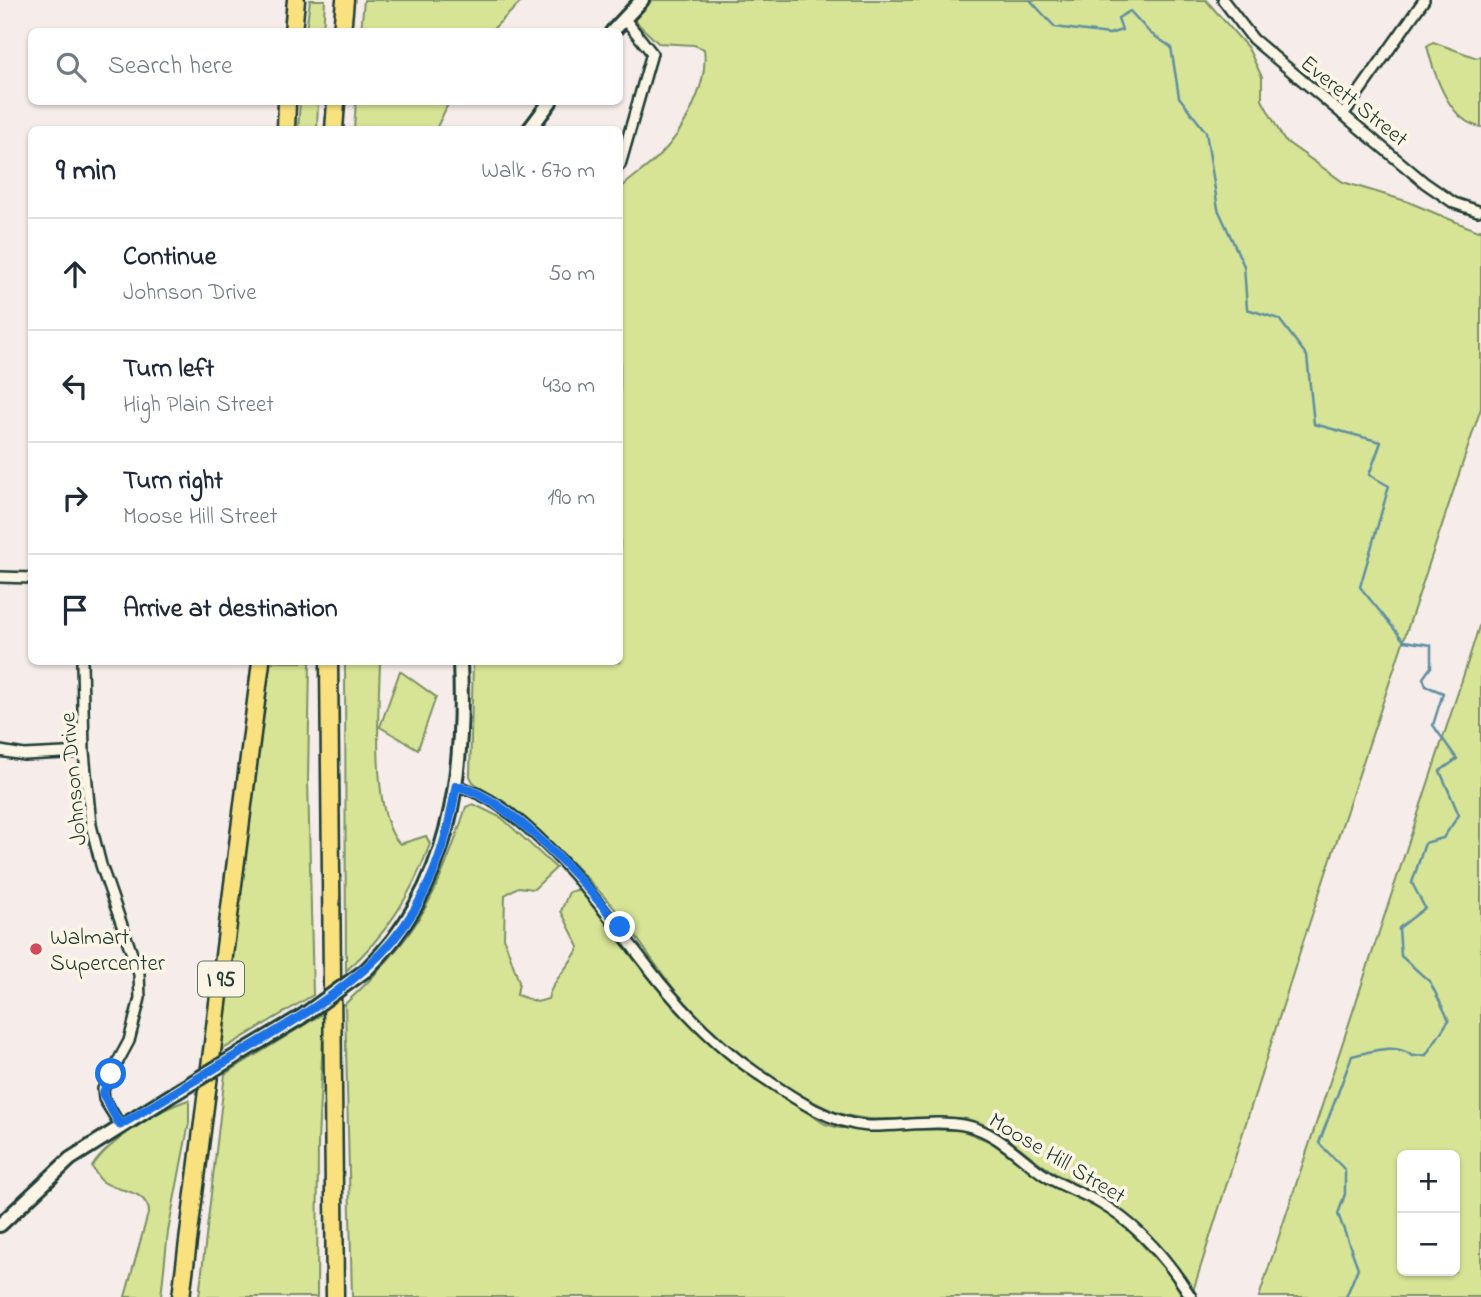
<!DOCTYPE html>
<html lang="en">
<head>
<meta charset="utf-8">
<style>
  body { margin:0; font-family:"Indie Flower",sans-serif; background:#f2f2f3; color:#1f2937 }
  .controls { position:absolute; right:21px; bottom:21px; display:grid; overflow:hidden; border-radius:10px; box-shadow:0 2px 5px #0004 }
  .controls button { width:63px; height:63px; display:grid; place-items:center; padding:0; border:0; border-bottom:2px solid #e0e1e3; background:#fff; color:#1f2937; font:35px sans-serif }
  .stop { position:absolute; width:21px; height:21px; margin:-16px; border:5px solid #1a73e8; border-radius:50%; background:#fff }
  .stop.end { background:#1a73e8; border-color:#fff; box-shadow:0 2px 7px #0008 }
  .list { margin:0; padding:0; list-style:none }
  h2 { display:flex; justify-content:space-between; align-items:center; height:91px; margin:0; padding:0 28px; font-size:30px }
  h2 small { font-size:23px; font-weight:400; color:#747a83 }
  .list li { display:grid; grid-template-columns:46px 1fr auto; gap:21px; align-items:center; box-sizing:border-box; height:112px; padding:0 28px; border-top:2px solid #e0e1e3 }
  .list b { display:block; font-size:26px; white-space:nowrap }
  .list p { margin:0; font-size:23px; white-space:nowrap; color:#747a83 }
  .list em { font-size:23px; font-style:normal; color:#747a83 }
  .icon { flex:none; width:38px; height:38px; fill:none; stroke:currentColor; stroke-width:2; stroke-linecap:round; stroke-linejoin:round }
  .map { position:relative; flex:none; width:1481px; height:1297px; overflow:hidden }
  .search { position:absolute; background:#fff; box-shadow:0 2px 5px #0004; left:28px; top:28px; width:595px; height:77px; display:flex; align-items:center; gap:18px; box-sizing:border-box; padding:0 24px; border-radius:10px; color:#747a83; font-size:26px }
  .panel { position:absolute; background:#fff; box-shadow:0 2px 5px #0004; left:28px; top:126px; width:595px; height:539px; border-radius:10px }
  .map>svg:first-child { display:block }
  .green { fill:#d7e496; stroke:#7b9065; stroke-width:2; fill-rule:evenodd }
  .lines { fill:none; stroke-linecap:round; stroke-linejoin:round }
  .stream { stroke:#5f8fa1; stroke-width:2.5 }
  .minor-casing { stroke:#1f3d34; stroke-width:14 }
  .secondary-casing { stroke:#1f3d34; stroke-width:18 }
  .motorway-casing { stroke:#1f3d34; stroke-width:21 }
  .minor { stroke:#fcf5e5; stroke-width:9 }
  .secondary { stroke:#fcf5e5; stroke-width:12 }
  .motorway { stroke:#fae180; stroke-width:16 }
  .secondary-bridge-casing { stroke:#1f3d34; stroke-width:18; stroke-linecap:butt }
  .secondary-bridge { stroke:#fcf5e5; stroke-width:12 }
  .route { stroke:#1a73e8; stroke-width:9 }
  .poi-dot { fill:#d1495b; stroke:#fcf5e5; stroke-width:2.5 }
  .labels { text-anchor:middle; stroke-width:7; stroke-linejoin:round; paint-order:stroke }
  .shield { fill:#fcf5e5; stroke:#617469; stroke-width:2 }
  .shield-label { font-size:21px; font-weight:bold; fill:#1f3d34 }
  .street-label { font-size:23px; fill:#1f3d34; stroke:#fcf5e5 }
  .poi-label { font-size:23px; fill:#1f3d34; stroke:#fcf5e5; text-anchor:start }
</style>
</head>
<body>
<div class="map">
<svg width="1481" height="1297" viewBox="0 0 1481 1297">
  <rect width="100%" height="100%" fill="#f6ece9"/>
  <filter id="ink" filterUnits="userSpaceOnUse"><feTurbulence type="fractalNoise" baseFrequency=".0143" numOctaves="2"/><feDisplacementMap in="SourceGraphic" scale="14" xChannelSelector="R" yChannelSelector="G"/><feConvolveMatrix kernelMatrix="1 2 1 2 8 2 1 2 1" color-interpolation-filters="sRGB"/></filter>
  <g filter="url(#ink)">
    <path class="green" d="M310,0H325L323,31H306Z
      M364,0H523L491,31H361Z
      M652,0H1206L1248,48L1262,77V100L1284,140L1343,182L1406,201L1478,231L1481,229V408L1301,948L1193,1291C1171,1256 1142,1222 1106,1200C1088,1189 1068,1182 1050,1170C1021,1152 996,1121 959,1118C913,1114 867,1129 824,1107C768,1080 718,1041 678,994C653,964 634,930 608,901C582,872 554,843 525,819C508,805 490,795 473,782L470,776L473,662H620V189C632,177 646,169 658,157C683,133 709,85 704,49L694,45L658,43L633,19Z
      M1433,42L1477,58L1481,56V127C1449,122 1434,74 1427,46Z
      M300,102H318L317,129H298Z
      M356,102H449L436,129H354Z
      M1481,620V1297H1259L1464,674ZM1402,1155H1455V1271H1402Z
      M269,662H310L308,779L313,995L220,1051Z
      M345,662H380C379,703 370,816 400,844L426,836L430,844C411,896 387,934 346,971Z
      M400,671L436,697L418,749L380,727Z
      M473,804L502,818L556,868L534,889L518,887L505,895L504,938L519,982L517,995L537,1002L548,999C552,980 571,965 579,947L561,911L569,892L576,890L583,892L642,970L706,1039L731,1062L825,1124L839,1128L961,1130L991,1142L1050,1184L1092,1203L1126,1227L1170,1275L1183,1297H352L345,1004C416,938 437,898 466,807Z
      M324,1013L318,1142L317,1297H199L225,1074Z
      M189,1100V1123L168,1232L161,1297H125L149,1210C143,1187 117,1193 102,1181C98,1178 95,1171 92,1167C107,1142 161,1108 189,1100Z"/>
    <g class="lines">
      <path class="stream" d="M1030,0L1055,27L1109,34L1122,30L1118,18L1130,11L1150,33L1171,47L1179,97L1206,132L1218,209L1244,266L1247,309L1279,319L1307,356L1314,424L1381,442L1369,475L1389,486L1360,587L1404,641L1431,645V667L1423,678L1426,686L1443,693L1433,725L1457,759L1440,771L1459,815L1443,838L1425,843L1412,883L1425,908L1399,928L1401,956L1430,982L1449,1020L1426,1055L1412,1056C1396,1042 1371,1052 1352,1056L1319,1143L1345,1170V1194L1338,1214L1358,1268L1346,1297"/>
      <defs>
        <path id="minor" d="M1223,0L1253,39L1425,183L1454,203L1478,211
          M1343,115L1424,0
          M620,165L652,53L624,18
          M0,577L32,578
          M82,662L84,752L91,825L101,865L139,974L140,998L129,1041L103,1089L104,1099L120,1125
          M0,751L24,755L84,752
          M456,786C530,802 613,924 659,981C687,1015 718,1047 755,1072C788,1094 826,1123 868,1126C901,1127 935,1119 968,1126C996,1132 1020,1158 1043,1174C1060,1186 1081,1192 1100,1203C1138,1225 1168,1260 1191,1297"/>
        <path id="secondary" d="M612,32L642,0
          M529,130L550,102
          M366,970C451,888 465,774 460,662
          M244,1051L301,1017
          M0,1225L70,1159L175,1093"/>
        <path id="motorway" d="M293,32L296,0
          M342,32L345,0
          M286,130L287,102
          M334,130L336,102
          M329,662L335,1297
          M181,1297L261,662"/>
      </defs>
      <use href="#minor" class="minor-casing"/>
      <use href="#secondary" class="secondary-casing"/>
      <use href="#motorway" class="motorway-casing"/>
      <use href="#minor" class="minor"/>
      <use href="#secondary" class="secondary"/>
      <use href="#motorway" class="motorway"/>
      <defs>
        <path id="secondary-bridge" d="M301,1017L366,970
          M175,1093L244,1051"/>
      </defs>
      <use href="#secondary-bridge" class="secondary-bridge-casing"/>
      <use href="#secondary-bridge" class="secondary-bridge"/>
    </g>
  </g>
  <g class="lines" filter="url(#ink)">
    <path class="route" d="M111,1074L103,1094L120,1125C166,1098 211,1070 257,1043C373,974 434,927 456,786C510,797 586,884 620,927"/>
  </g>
  <circle class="poi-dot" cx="36" cy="949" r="7"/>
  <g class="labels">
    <rect class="shield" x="198" y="961.5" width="46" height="35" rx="5"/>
    <g class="shield-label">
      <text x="221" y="986">I 95</text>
    </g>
    <g class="street-label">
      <text transform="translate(1355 100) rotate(39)" y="8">Everett Street</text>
      <text transform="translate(72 779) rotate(-95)" y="8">Johnson Drive</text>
      <text transform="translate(1058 1157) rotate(31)" y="8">Moose Hill Street</text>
    </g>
    <g class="poi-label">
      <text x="50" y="944">Walmart<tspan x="50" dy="26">Supercenter</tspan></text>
    </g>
  </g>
</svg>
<div class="controls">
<button>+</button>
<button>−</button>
</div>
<div class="stop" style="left:111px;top:1074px"></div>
<div class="stop end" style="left:620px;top:927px"></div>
<div class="search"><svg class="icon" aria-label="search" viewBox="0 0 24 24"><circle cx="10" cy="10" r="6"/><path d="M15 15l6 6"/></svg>Search here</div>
<section class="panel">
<h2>9 min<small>Walk · 670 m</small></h2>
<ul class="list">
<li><svg class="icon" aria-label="ahead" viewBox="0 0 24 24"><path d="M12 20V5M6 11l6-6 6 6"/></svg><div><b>Continue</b><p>Johnson Drive</p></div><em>50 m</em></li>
<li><svg class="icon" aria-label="left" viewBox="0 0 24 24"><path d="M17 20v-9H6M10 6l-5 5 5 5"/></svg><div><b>Turn left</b><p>High Plain Street</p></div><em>430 m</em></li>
<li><svg class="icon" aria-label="right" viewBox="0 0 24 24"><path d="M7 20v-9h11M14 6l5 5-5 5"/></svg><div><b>Turn right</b><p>Moose Hill Street</p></div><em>190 m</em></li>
<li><svg class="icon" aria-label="arrive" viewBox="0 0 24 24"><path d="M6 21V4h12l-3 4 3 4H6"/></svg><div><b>Arrive at destination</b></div></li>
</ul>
</section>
</div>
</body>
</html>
